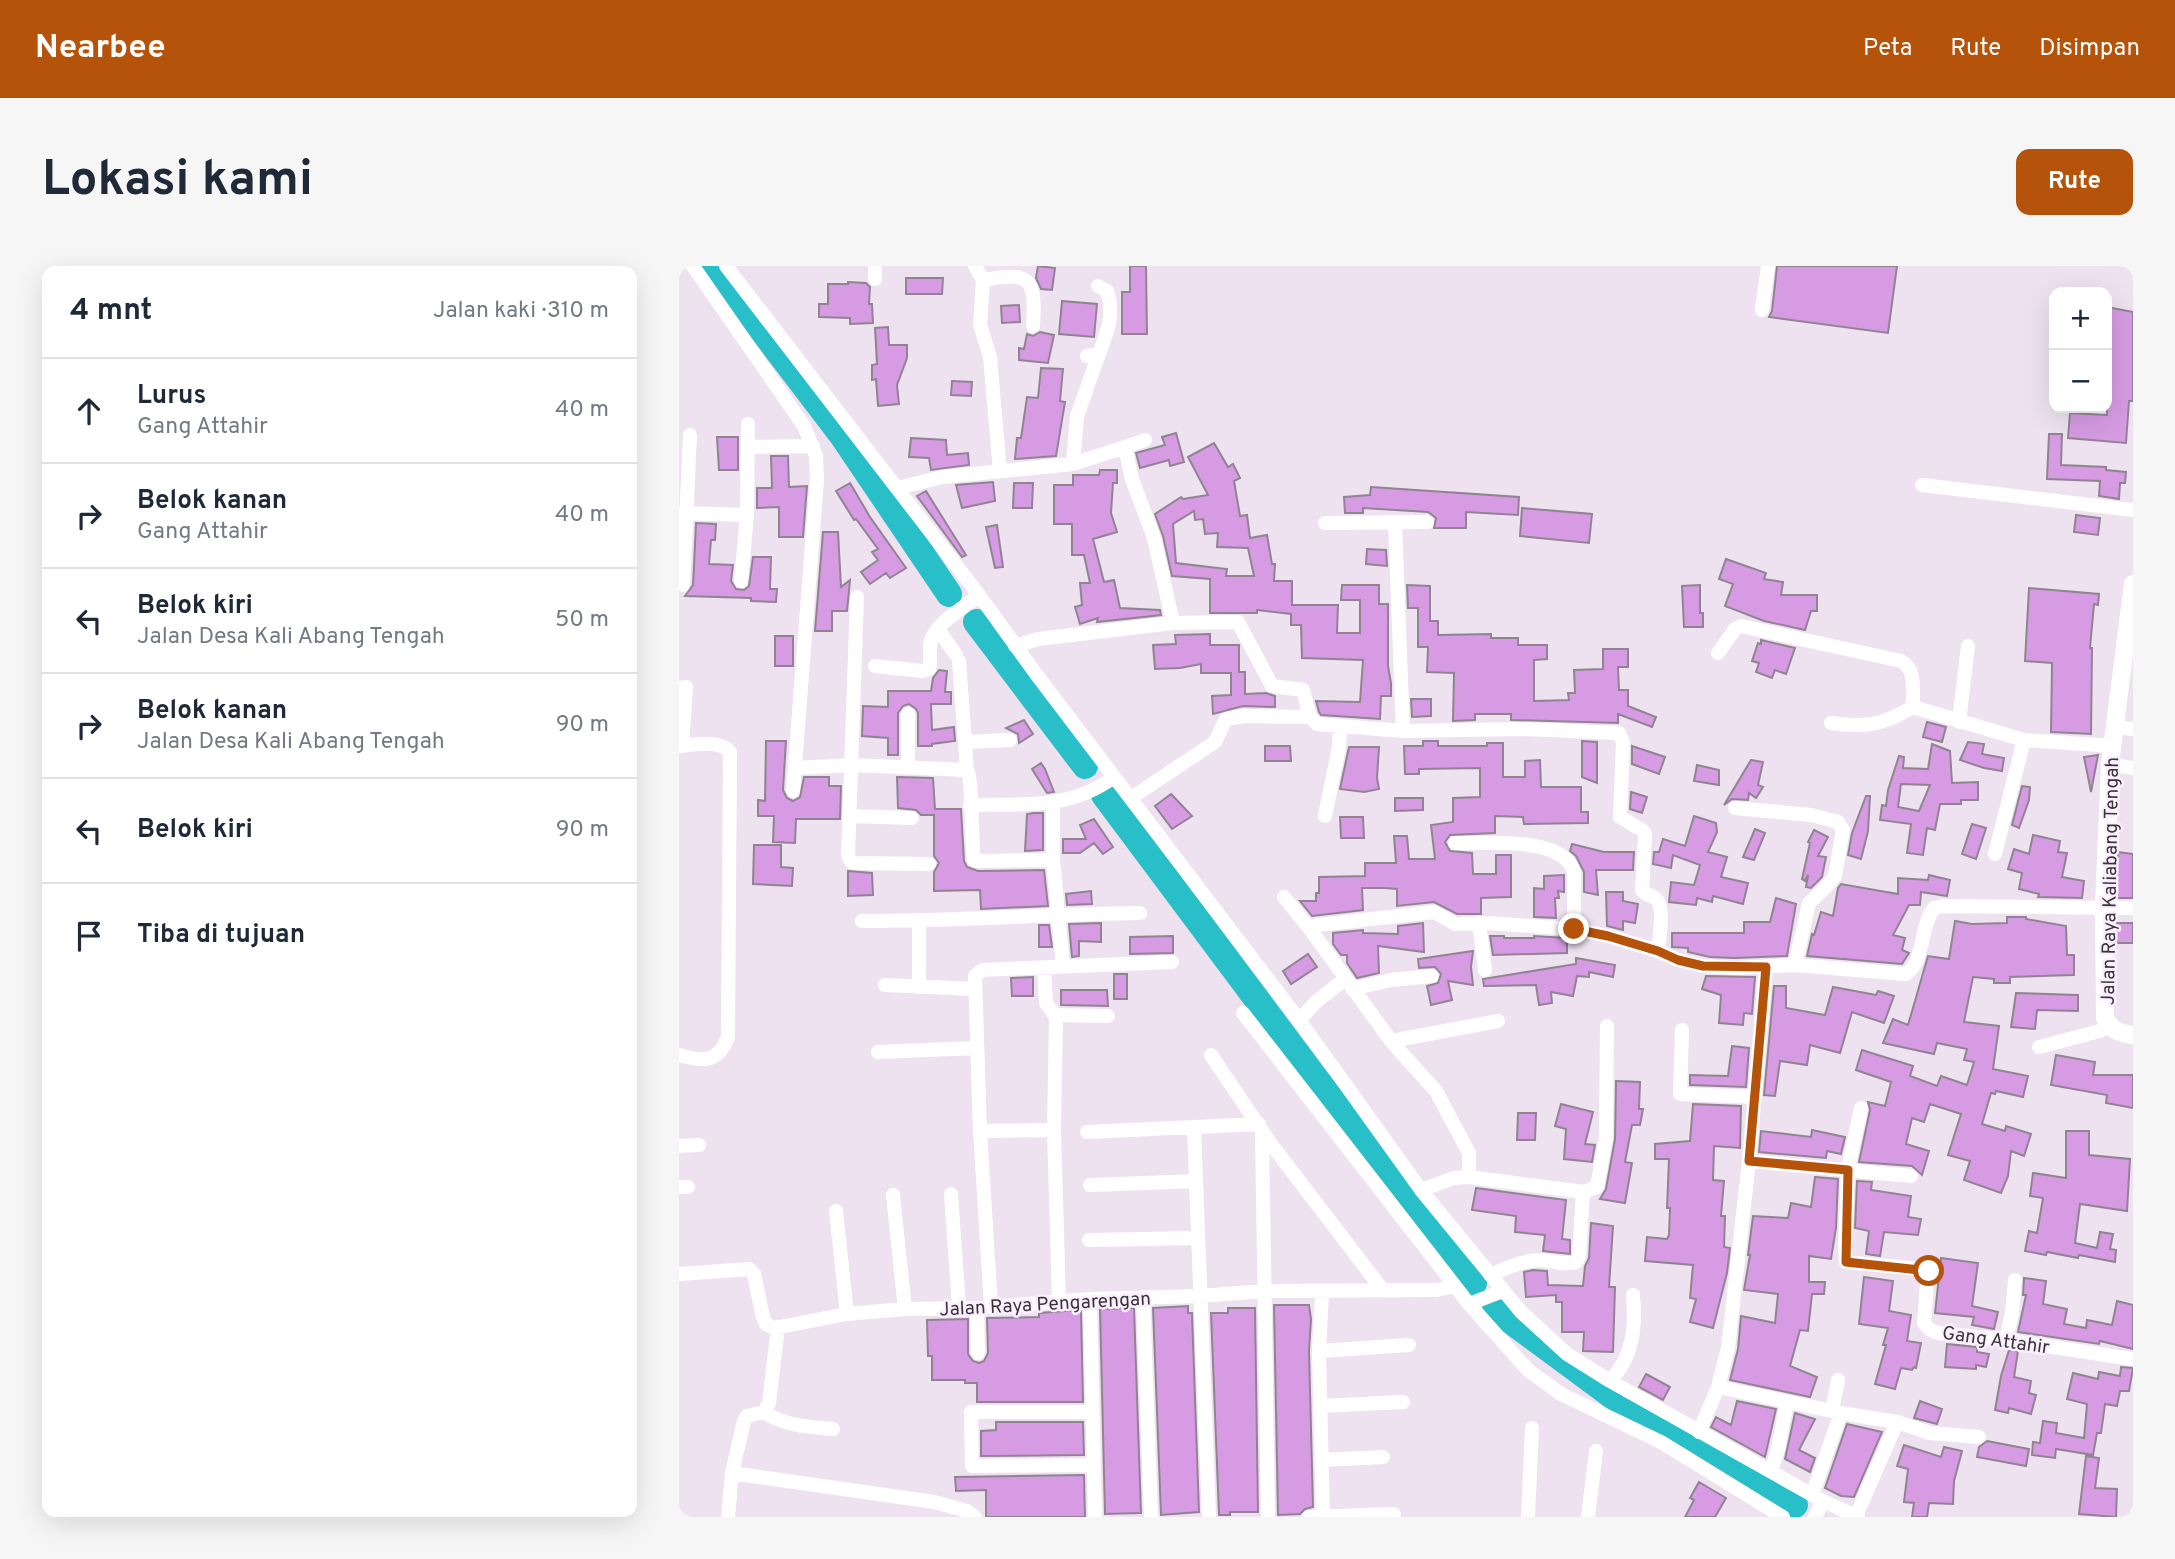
<!DOCTYPE html>
<html lang="id">
<head>
<meta charset="utf-8">
<style>
  body { margin:0; font-family:Overpass,sans-serif; background:#f6f6f7; color:#1f2937 }
  .controls { position:absolute; right:21px; top:21px; display:grid; overflow:hidden; border-radius:14px; box-shadow:0 7px 28px #0002 }
  .controls button { width:63px; height:63px; display:grid; place-items:center; padding:0; border:0; border-bottom:2px solid #e0e1e3; background:#fff; color:#1f2937; font:35px sans-serif }
  .stop { position:absolute; width:21px; height:21px; margin:-16px; border:5px solid #b45309; border-radius:50%; background:#fff }
  .stop.end { background:#b45309; border-color:#fff; box-shadow:0 2px 7px #0008 }
  .list { margin:0; padding:0; list-style:none }
  h2 { display:flex; justify-content:space-between; align-items:center; height:91px; margin:0; padding:0 28px; font-size:30px }
  h2 small { font-size:23px; font-weight:400; color:#747a83 }
  .list li { display:grid; grid-template-columns:46px 1fr auto; gap:21px; align-items:center; box-sizing:border-box; height:105px; padding:0 28px; border-top:2px solid #e0e1e3 }
  .list b { display:block; font-size:26px; white-space:nowrap }
  .list p { margin:0; font-size:23px; white-space:nowrap; color:#747a83 }
  .list em { font-size:23px; font-style:normal; color:#747a83 }
  .icon { flex:none; width:38px; height:38px; fill:none; stroke:currentColor; stroke-width:2; stroke-linecap:round; stroke-linejoin:round }
  .map { position:relative; flex:none; width:1454px; height:1251px; overflow:hidden; border-radius:14px }
  header { display:flex; align-items:center; gap:42px; box-sizing:border-box; height:98px; padding:0 35px; background:#b45309; color:#fff }
  header strong { font-size:33px }
  nav { display:flex; gap:38px; margin-inline-start:auto; font-size:24px }
  .intro { display:flex; align-items:center; justify-content:space-between; box-sizing:border-box; height:168px; padding:0 42px }
  h1 { margin:0; font-size:49px }
  .button { padding:18px 32px; border-radius:14px; background:#b45309; color:#fff; font-size:24px; font-weight:700 }
  main { display:flex; gap:42px; padding:0 42px }
  aside { flex:1; background:#fff; border-radius:14px; box-shadow:0 7px 28px #0002 }
  .map>svg:first-child { display:block }
  .lines { fill:none; stroke-linecap:round; stroke-linejoin:round }
  .river { stroke:#29bfc9; stroke-width:26 }
  .building { fill:#d69be3; stroke:#908492; stroke-width:2; fill-rule:evenodd }
  .minor { stroke:#fff; stroke-width:14 }
  .major { stroke:#fff; stroke-width:18 }
  .route { stroke:#b45309; stroke-width:9 }
  .labels { text-anchor:middle; stroke-width:5; stroke-linejoin:round; paint-order:stroke }
  .street-label { font-size:19px; fill:#39343a; stroke:#fbeffe }
</style>
</head>
<body>
<header>
<strong>Nearbee</strong>
<nav><a>Peta</a><a>Rute</a><a>Disimpan</a></nav>
</header>
<div class="intro"><h1>Lokasi kami</h1><a class="button">Rute</a></div>
<main>
<aside>
<h2>4 mnt<small>Jalan kaki · 310 m</small></h2>
<ul class="list">
<li><svg class="icon" aria-label="ahead" viewBox="0 0 24 24"><path d="M12 20V5M6 11l6-6 6 6"/></svg><div><b>Lurus</b><p>Gang Attahir</p></div><em>40 m</em></li>
<li><svg class="icon" aria-label="right" viewBox="0 0 24 24"><path d="M7 20v-9h11M14 6l5 5-5 5"/></svg><div><b>Belok kanan</b><p>Gang Attahir</p></div><em>40 m</em></li>
<li><svg class="icon" aria-label="left" viewBox="0 0 24 24"><path d="M17 20v-9H6M10 6l-5 5 5 5"/></svg><div><b>Belok kiri</b><p>Jalan Desa Kali Abang Tengah</p></div><em>50 m</em></li>
<li><svg class="icon" aria-label="right" viewBox="0 0 24 24"><path d="M7 20v-9h11M14 6l5 5-5 5"/></svg><div><b>Belok kanan</b><p>Jalan Desa Kali Abang Tengah</p></div><em>90 m</em></li>
<li><svg class="icon" aria-label="left" viewBox="0 0 24 24"><path d="M17 20v-9H6M10 6l-5 5 5 5"/></svg><div><b>Belok kiri</b></div><em>90 m</em></li>
<li><svg class="icon" aria-label="arrive" viewBox="0 0 24 24"><path d="M6 21V4h12l-3 4 3 4H6"/></svg><div><b>Tiba di tujuan</b></div></li>
</ul>
</aside>
<div class="map">
<svg width="1454" height="1251" viewBox="0 0 1454 1251">
  <rect width="100%" height="100%" fill="#eee2f1"/>
  <g class="lines">
    <path class="river" d="M34,0L164,171L270,328
      M297,356L406,500
      M425,529L635,810L795,1017
      M816,1039L833,1056L940,1135L1116,1239"/>
  </g>
  <path class="building" d="M359,0L376,2L373,24L362,23L357,12Z
    M451,0H467L468,68H443V26H451Z
    M1098,0H1218L1209,67L1090,51L1093,45Z
    M227,12H264L263,28H227Z
    M169,16L187,17L191,21L190,38H193L194,57L171,58V52L140,51V38H149V18H169Z
    M383,35L418,38L415,71L380,68Z
    M340,39L341,56L323,57L322,40Z
    M1428,41L1454,46V135H1450L1447,177L1389,172L1391,147L1428,149Z
    M209,61L210,79H228V92L218,119L220,138L199,140L197,113L193,114V99L198,98L196,62Z
    M361,66L375,69L369,97L340,94V82L345,83L348,68L354,70Z
    M362,102L384,103L381,135L386,136L377,190L336,193L338,172H342L348,131L359,132Z
    M273,115L293,116L292,130L272,129Z
    M497,167L505,196L491,200L490,194L461,202L457,187L486,179L483,171Z
    M1370,168H1383L1382,199L1427,201V204L1447,206L1446,217H1441L1440,233L1420,230L1421,215L1368,213Z
    M38,171H59V204H40Z
    M232,172L267,174L268,189L289,187L290,199L252,204L250,192L230,191Z
    M535,177L549,201L554,198L561,212L555,215L561,250L568,249L571,272L588,269L593,298H596L595,315H613V339H659L658,367H681V334H662L663,319H700V338H709V400L712,417V430H702L701,453L642,449L640,446L637,435L681,436L684,394L623,392L622,359H612V348L578,344V347H531V313L493,310L484,270L476,248L502,231L504,233L529,229L509,191ZM515,245L516,254L524,253L526,268L539,267L538,281L569,282L575,310H547L548,303L497,297L494,258Z
    M92,190H109L110,221L128,220L124,271H100V241L78,242V222H93Z
    M421,204H438V217H434L432,247L438,266L414,273L425,316L435,314L441,342L481,344L482,349L418,356L419,352L401,358L396,341L403,339L401,317H411L405,289H393V258H375V219H394V209H420Z
    M314,216L316,235L283,242L277,219Z
    M171,217L191,251L227,302L211,312L207,307L191,318L182,306L199,294L193,286L199,283L177,253L175,254L157,225Z
    M335,217H354L353,242H334Z
    M692,221L840,231L839,249L787,246V262H755L757,252L749,246L684,242V247H666L665,231L691,229Z
    M247,225L287,289L283,291L238,230Z
    M843,242L913,248L910,277L841,270Z
    M1397,249L1421,252L1419,269L1395,266Z
    M17,257L37,258L36,274H32L30,298L54,299L52,315L57,323L65,324L70,320L74,291H92L91,323H98L97,336L72,335V332L6,330L14,319Z
    M318,259L324,301L316,302L307,261Z
    M144,266H159L162,321L171,314L168,345H153V365H136Z
    M688,283L707,284L708,300L687,298Z
    M1047,293L1087,307L1085,313L1104,316L1102,329H1138V345H1132L1126,364L1085,355L1046,340L1054,318L1040,313Z
    M728,319L751,320V355H759V369L812,368V372H839V379H868V393L855,394V435L890,434L889,427H896L895,404L924,403V383H949V401H939L940,424H949V440L977,451L973,461L939,448V457L832,454V448H796V454L774,455L775,407L748,406L749,381H739V342H729Z
    M1021,319V347H1024V361H1005L1003,320Z
    M1350,322L1420,328L1419,339L1415,338L1411,382H1413L1412,468L1372,466L1373,397L1346,395Z
    M531,368V379H560V406H566V428L587,427L596,430V441L564,440L534,448L533,430L552,429V407H522V398L501,402L476,403L474,379L497,378L496,369Z
    M96,370H114V400H96Z
    M1082,374L1116,382L1107,408L1096,404L1093,412L1077,406L1080,397L1073,395L1079,377L1082,378Z
    M260,404L268,405L266,426H272V438H252L253,464L275,461L276,475L253,478V480H239V447L237,443L230,438L224,440L219,447V489H209V472L183,470L184,440L209,441V425H252L254,412Z
    M732,433H752V450L733,451Z
    M345,454L354,468L340,477L339,468L327,462Z
    M1248,456L1267,461L1263,476L1244,471Z
    M87,475H107L104,524L108,532L114,535L121,531L125,511H150V520H162L161,553H117L116,577L94,576L95,550H79V534L86,535Z
    M744,475H759V480H808V477H824V511H846V495L861,494L862,521H902V546H909V557L845,558L844,551L816,550V567L771,569L766,576L771,585L793,587L794,608H817V589H832V631L802,632V648H778L755,636L718,640V623L706,622H683L684,644L633,650L621,635H637V627H640V611L686,610V597H717L715,570H728L730,593H756L752,559L774,556V532L801,531V502L740,503V508H726L725,480H744Z
    M903,475L918,476V517L903,511Z
    M1289,476L1305,478L1303,488L1325,492L1323,505L1305,502L1281,494Z
    M1253,478L1271,485L1273,517L1299,516V534H1282V538H1261L1256,564L1248,562L1244,589L1228,587L1232,558L1201,554L1203,539L1207,540L1209,524L1220,490L1225,491L1224,502L1249,503ZM1222,518L1251,519L1240,545L1219,541Z
    M586,480H611L612,495H586Z
    M953,480L986,491L980,508L953,498Z
    M670,481H700L698,512L700,523L685,526L661,523Z
    M1419,489L1412,526L1405,491Z
    M1072,494L1084,496L1079,519L1084,521L1077,532L1070,527L1069,534L1053,533L1045,539Z
    M362,497L366,503L375,526L368,527L353,503Z
    M1018,499L1040,504V519L1015,515Z
    M218,511L254,512L256,543H282L285,595L288,601L299,605L365,604L369,640L302,643L301,624L255,625V606L260,597L255,590V549H242L237,544L219,542Z
    M1343,520L1351,521L1350,534L1340,562L1333,559Z
    M952,526L968,531L963,547L951,543Z
    M492,528L513,550L493,563L476,540Z
    M1187,530H1191L1189,565L1182,593L1169,589L1173,567Z
    M716,532H744V544L716,545Z
    M355,547H364V584L346,585L348,548Z
    M1015,550L1037,557L1038,566L1029,586L1048,591L1042,611L1069,617L1064,638L1034,630L1033,636L1018,632L1017,639L990,636L992,616L1015,619L1021,599L994,589L992,602L974,598L975,586H980L984,573L1006,580Z
    M661,551H684L685,572H662Z
    M415,553L434,581L424,588L415,577L401,587H384V573H407L401,559Z
    M1293,558L1307,562L1297,593L1283,588Z
    M1076,563L1086,567L1075,594L1064,591Z
    M1135,564L1149,571L1139,590L1147,591L1143,611L1132,622L1127,621L1129,609L1126,615L1123,613L1131,577L1129,576Z
    M1354,569L1381,575L1379,586L1388,587L1383,611L1405,615L1403,632L1359,631L1360,628L1340,623L1343,607L1329,603L1335,583L1350,588Z
    M893,578L925,586H955L954,604H917L919,629L905,626V606L897,590L891,585Z
    M75,579H102V601L114,602L113,620L74,618Z
    M1439,586L1454,588V632H1437Z
    M169,605L193,607L194,629L169,630Z
    M885,609V626L879,625L880,632H876L877,652L855,651V622L865,623V610Z
    M1250,609L1271,614L1268,630L1242,626L1241,639H1230L1214,669L1226,672L1223,684L1230,687L1223,698L1128,690L1133,668L1135,669L1142,646L1154,650L1159,622L1162,618L1219,628V612L1249,614Z
    M412,625L413,638L388,639L387,628Z
    M927,626H944V635L959,638L956,657L944,655V664L928,660Z
    M1097,632L1117,638L1108,690L1056,692L1031,691L1009,686V682L993,681V667H1065V656H1091Z
    M1328,651H1347V653L1387,660L1388,689H1395V709L1331,711V717H1315V713L1294,711L1285,756L1320,760L1314,803L1349,810L1344,831L1317,825L1316,828L1312,827L1303,858L1326,865L1327,860L1352,868L1345,890L1332,885L1329,910L1322,927L1285,914L1291,895L1269,889L1282,848L1251,838L1245,856L1233,852L1227,878L1250,885L1243,909L1233,900L1180,896L1191,844L1189,836L1206,840L1212,816L1177,804L1183,784L1234,800L1231,810L1258,820L1262,810L1288,819L1295,796L1285,794L1288,783L1258,777L1255,788L1204,777L1214,753L1229,759L1249,690L1270,693L1276,655L1293,658L1328,657Z
    M422,657V676L400,675V690L393,691L390,658Z
    M744,657L745,686L699,680L700,707L678,712L668,697V689H662L654,678V667L684,664V667L719,668V660Z
    M1438,657H1454V677H1437Z
    M360,659H370L373,681H360Z
    M494,670V687L451,688V671Z
    M811,670H825V672H855V670L888,672V687L814,689Z
    M794,685L792,701L794,719L769,715L773,734L752,739L748,720L759,717L762,708L756,701L740,702L739,693Z
    M629,688L638,701L612,718L604,705Z
    M897,692L936,699L934,711L910,706V711L898,710L894,730L872,726L873,737L860,739L857,719L805,720L804,713L897,698Z
    M435,708H448V733H435Z
    M1027,710L1076,711L1073,748L1065,747L1064,759L1040,757L1042,729L1023,723Z
    M354,711V730H333L332,712Z
    M1095,720H1107V742L1146,749L1154,721L1197,729L1199,725L1215,730L1205,757L1173,746L1161,787L1131,779L1128,799L1101,795L1096,830L1085,829Z
    M382,724H428L429,740L382,739Z
    M1337,727L1399,729V745L1358,744L1356,763L1332,761Z
    M1053,780L1070,782L1067,821L1011,819V809L1049,810Z
    M1377,789L1416,796L1414,809H1454V842L1427,837L1428,829L1372,819Z
    M937,815L961,816L960,843H964L961,859H953L946,896L953,897L946,937L921,933L927,923L936,873Z
    M882,838L914,846L906,878L916,879L913,896L885,893L887,863L876,860Z
    M1014,838L1062,840L1061,882L1035,880L1034,914L1045,915L1042,950H1046L1045,981L1051,982L1048,1007L1034,1062L1011,1056L1017,1033L1011,1032L1014,999L966,995L968,971L988,973L990,969L991,942H988L990,893H976V878L1011,875Z
    M839,847H857L856,874H838Z
    M1133,864L1166,871L1162,888L1148,885L1147,892L1080,886L1082,865L1132,871Z
    M1387,865H1410V889L1451,893L1448,945L1401,938L1396,977L1418,982L1421,966L1434,968L1431,983L1437,984L1436,996L1400,989L1399,992L1368,986L1367,989L1346,985L1350,965L1358,967L1364,932L1351,930L1354,907L1387,912Z
    M1136,911L1159,913L1157,962L1152,993L1130,990V1016H1146L1145,1028H1133L1129,1065L1121,1064L1111,1100L1138,1111L1131,1131L1051,1114L1059,1083L1062,1050L1096,1057L1099,1028L1065,1024L1071,989H1069L1074,950L1109,952L1112,937L1132,941Z
    M1178,915L1193,916L1192,924L1232,930L1229,951L1242,953L1239,969L1205,966L1201,990L1187,988L1190,965L1176,962Z
    M797,922L887,934L883,973L891,974V988L864,985L866,969L836,966L837,950L793,944Z
    M912,957L934,960L930,1021H936L934,1086L904,1085L905,1066H883V1036H877V1029L847,1031L845,1006L854,1004L868,1005L869,1019L904,1020L906,1000L910,992Z
    M1262,992L1299,997L1293,1040L1319,1046L1315,1063L1293,1059L1295,1051L1256,1047Z
    M1185,1011L1214,1015L1210,1045L1232,1049L1228,1075L1242,1077L1237,1102L1235,1101L1233,1104L1222,1102L1216,1123L1196,1118L1207,1079H1204L1209,1062L1180,1058Z
    M1345,1012L1367,1015L1364,1038L1388,1043L1385,1058L1407,1062L1408,1054L1433,1059L1438,1035L1454,1039V1083L1421,1075L1420,1078L1339,1066L1347,1029H1344Z
    M595,1039H630L632,1053L630,1085L634,1241L626,1243L621,1248L599,1249Z
    M509,1040V1047H513L520,1246L482,1249L474,1042Z
    M452,1042H455L462,1247L426,1248L421,1043Z
    M549,1042H576L579,1246H551V1249H540L532,1047H549Z
    M386,1045H402L404,1136H298V1117H286V1114H253V1090H249L248,1054L289,1053V1088L294,1095L300,1097L305,1095L309,1087L308,1052L360,1051V1047Z
    M1268,1078L1298,1081V1086L1310,1088L1307,1101L1297,1099V1103L1266,1101Z
    M1330,1084L1339,1085L1335,1111L1352,1115L1350,1127L1357,1129L1352,1148L1330,1142L1329,1147L1316,1144L1322,1110Z
    M1442,1101L1454,1102L1450,1125H1441L1438,1140L1426,1138L1422,1167H1418L1414,1189L1377,1183L1376,1192L1353,1189L1354,1176L1361,1177L1364,1155L1378,1157L1377,1167L1405,1172L1408,1138L1388,1133L1394,1107L1419,1113L1420,1106L1441,1110Z
    M967,1108L991,1121L984,1134L960,1121Z
    M1058,1135L1097,1143L1086,1191L1032,1161L1037,1151L1052,1159Z
    M1241,1135L1263,1143L1258,1158L1235,1152Z
    M1116,1147L1136,1153L1120,1184L1136,1192L1131,1206L1106,1193Z
    M317,1156H404L405,1189L302,1190V1165L317,1164Z
    M1168,1158L1203,1166L1175,1231L1162,1230L1146,1222Z
    M1308,1175L1350,1183L1347,1200L1298,1191L1300,1181Z
    M1225,1179L1262,1191L1265,1181L1283,1185L1275,1215L1274,1238L1250,1237L1248,1251H1233L1235,1237L1225,1236L1229,1203L1218,1200Z
    M1407,1190L1420,1192L1416,1222L1438,1223L1437,1251L1400,1248Z
    M405,1209L406,1251H307V1224L277,1225L276,1211Z
    M1020,1216L1047,1232L1036,1251H1006L1015,1234L1011,1232Z"/>
  <g class="lines">
    <path class="minor" d="M14,0L125,160L137,190L138,213L114,525
      M47,0L300,329L357,408L620,754L742,924L842,1046L888,1088L931,1115L1144,1235L1179,1251
      M296,0L304,14L301,59L311,91L321,205
      M196,13V0
      M304,14C352,5 357,12 354,60
      M1083,44L1089,0
      M408,90L420,88C428,67 436,47 428,25L419,20
      M69,181L134,180
      M446,181L466,174
      M394,198L398,150L420,88
      M1243,219L1454,244
      M219,222L263,211L394,198L446,181L453,213L475,272L494,357L559,356L593,420L624,424L631,451L638,458L724,465L843,463L940,467L944,476L941,551L963,564L966,568L963,624C967,630 972,628 977,633C986,640 980,674 979,685
      M1,247L68,249
      M646,257L748,256
      M716,257L724,465
      M62,315L68,249L69,158
      M4,319L11,169
      M178,331L169,589L172,596L176,597L250,598
      M259,363L277,389
      M336,380L359,373L494,357
      M1039,387L1056,363L1062,360L1222,395C1238,404 1233,424 1234,441
      M280,395L288,504C294,513 292,575 295,594L299,595L374,594
      M196,400L243,405L250,403C253,394 249,384 252,375C257,356 286,342 300,329
      M0,422L7,421L3,480
      M1280,456L1289,380
      M1152,457C1186,462 1204,459 1234,441L1345,474L1433,480
      M1436,461L1454,463
      M286,476L331,474
      M0,480C15,479 41,473 51,486L49,771C39,797 25,796 0,789
      M1431,498L1454,502
      M229,501V448
      M116,502L173,499L288,504
      M452,532L536,476L547,453L565,450L631,451
      M374,538V594L384,700
      M291,539C342,538 391,544 435,511
      M1056,542L1132,549L1159,556L1164,564L1156,610L1148,620L1130,637L1116,699
      M171,550L233,552
      M646,550L660,481L661,461
      M776,577C807,578 886,569 895,607V663
      M1316,588L1345,474
      M605,631L631,663
      M183,655C276,655 368,648 461,647
      M240,655V721
      M800,657L806,704
      M365,701L367,737L377,751L375,864L380,1035
      M206,719L295,723
      M673,723L712,714L753,710
      M564,747L790,1038L849,1104L882,1128L982,1176L1104,1251
      M376,749L429,750
      M620,754L637,736L666,713
      M1003,764L1001,828L1075,831
      M712,775L819,755
      M1360,781L1421,765L1430,760
      M199,786L298,782
      M532,789L592,878L703,1023
      M1182,842L1169,903L1166,980L1167,996L1249,1004L1245,1057L1250,1063L1259,1067L1327,1074L1454,1093
      M515,862L530,1251
      M301,865L375,864
      M583,865L589,1251
      M408,866L580,858
      M0,880L20,879
      M1070,895L1232,910
      M790,911V887L757,825L712,775L631,663L639,659L755,646L776,658L809,657L895,663L929,670L979,685L999,694L1024,700L1056,702L1116,699L1226,708C1245,700 1241,659 1255,642L1264,640L1454,642
      M411,919L517,915
      M0,921H9
      M742,924L775,912L790,911L904,926L918,921L927,871L928,760
      M272,928L280,1041
      M214,929L226,1043
      M157,945L168,1048
      M410,974L519,972
      M0,1008L70,1003L75,1008L84,1051L87,1058L95,1062L168,1048L226,1043L298,1042L411,1033L521,1030L586,1025L758,1024L776,1020
      M811,1009C826,1003 842,995 859,994C872,994 884,1000 897,996L900,991L904,926
      M643,1026L640,1085L644,1251
      M464,1031L472,1251
      M411,1033L416,1251
      M790,1038L824,1025
      M312,1041L301,865L296,710L303,704L493,696
      M298,1042L299,1087
      M1327,1074L1333,1047L1336,1014
      M640,1085L730,1079
      M931,1115C954,1091 957,1062 954,1029
      M1039,1121L1162,1147L1218,1156L1251,1167L1300,1171
      M642,1140L724,1136
      M1153,1145L1159,1114
      M85,1146C106,1160 130,1161 154,1163
      M413,1146H292L293,1200L415,1199
      M1020,1166L1039,1121L1049,1082L1070,895L1087,701
      M643,1194L704,1191
      M1092,1205L1099,1183L1108,1136
      M53,1207L255,1236L288,1245L296,1251
      M1133,1229L1162,1147
      M1177,1250L1218,1156
      M49,1251L53,1207L65,1155L68,1150L85,1146L90,1137L99,1061
      M630,1251L715,1248
      M849,1251L853,1162
      M909,1251L917,1185
      M1136,1251L1144,1235"/>
    <path class="major" d="M1454,318L1431,498L1425,640L1426,752C1432,765 1441,767 1454,769"/>
  </g>
  <g class="lines">
    <path class="route" d="M895,663L929,670L979,685L999,694L1024,700L1087,701L1070,895L1169,904L1167,996L1250,1005"/>
  </g>
  <g class="labels">
    <g class="street-label">
      <text transform="translate(1430 615) rotate(-89)" y="7">Jalan Raya Kaliabang Tengah</text>
      <text transform="translate(366 1037) rotate(-3)" y="7">Jalan Raya Pengarengan</text>
      <text transform="translate(1317 1073) rotate(8)" y="7">Gang Attahir</text>
    </g>
  </g>
</svg>
<div class="controls">
<button>+</button>
<button>−</button>
</div>
<div class="stop" style="left:1250px;top:1005px"></div>
<div class="stop end" style="left:895px;top:663px"></div>
</div>
</main>
</body>
</html>
